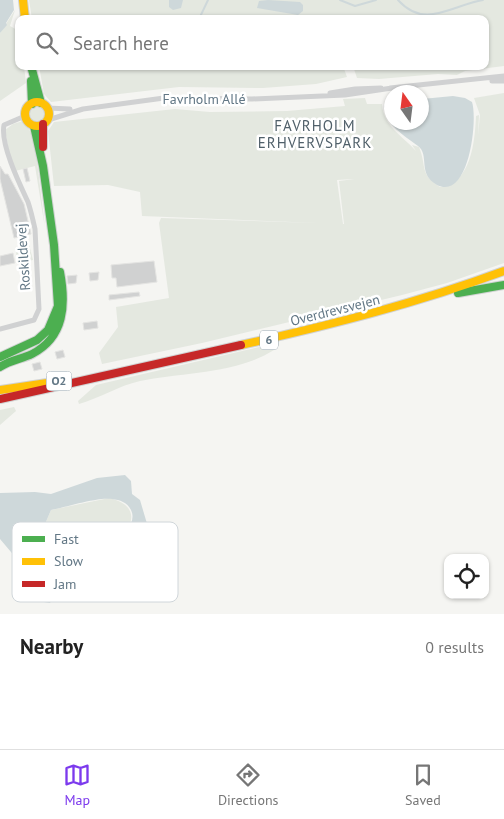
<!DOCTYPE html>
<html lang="en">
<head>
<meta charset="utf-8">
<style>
  body { margin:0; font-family:"PT Sans",sans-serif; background:#f2f2f2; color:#222 }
  .controls { position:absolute; right:15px; bottom:15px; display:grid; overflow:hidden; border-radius:10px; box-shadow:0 1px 4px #0004 }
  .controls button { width:45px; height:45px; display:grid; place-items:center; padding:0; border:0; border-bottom:1px solid #e0e0e0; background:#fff; color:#222; font:25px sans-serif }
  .compass { position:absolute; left:384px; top:85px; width:45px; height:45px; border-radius:50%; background:#fff; box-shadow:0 1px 4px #0004; rotate:346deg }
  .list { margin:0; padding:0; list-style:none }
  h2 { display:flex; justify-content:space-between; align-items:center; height:65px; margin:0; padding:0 20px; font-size:21px }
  h2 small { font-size:16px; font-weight:400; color:#767676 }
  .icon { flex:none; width:28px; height:28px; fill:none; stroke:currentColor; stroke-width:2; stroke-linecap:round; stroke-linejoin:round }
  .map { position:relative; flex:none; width:504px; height:614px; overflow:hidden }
  .search { position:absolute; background:#fff; box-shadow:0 1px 4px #0004; left:15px; right:15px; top:15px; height:55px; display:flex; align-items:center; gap:12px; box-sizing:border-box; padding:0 18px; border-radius:10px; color:#767676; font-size:19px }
  .sheet { height:135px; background:#fff }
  nav { display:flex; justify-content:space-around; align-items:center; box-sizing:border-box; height:70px; border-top:1px solid #e0e0e0; background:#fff; font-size:14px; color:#767676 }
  nav a { display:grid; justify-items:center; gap:2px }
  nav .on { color:#7c3aed }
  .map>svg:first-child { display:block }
  .green { fill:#e4e8e0 }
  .water { fill:#ced8da }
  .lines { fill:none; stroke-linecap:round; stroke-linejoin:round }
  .stream { stroke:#ced8da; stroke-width:2 }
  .building { fill:#d0d1d1; stroke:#e4e4e2 }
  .fast-casing { stroke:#d0d2d2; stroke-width:10 }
  .slow-casing { stroke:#d0d2d2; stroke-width:10 }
  .jam-casing { stroke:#d0d2d2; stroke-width:10 }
  .street { stroke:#d0d1d2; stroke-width:5 }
  .fast { stroke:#4caf50; stroke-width:8 }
  .slow { stroke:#ffc107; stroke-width:8 }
  .jam { stroke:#c62828; stroke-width:8 }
  .labels { text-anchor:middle; stroke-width:5; stroke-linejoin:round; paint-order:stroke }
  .shield { fill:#fff; stroke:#91a0aa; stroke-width:1 }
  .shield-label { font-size:12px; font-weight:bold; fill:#627785 }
  .street-label { font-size:14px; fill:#627785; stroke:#fff }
  .neighbourhood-label { font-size:15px; letter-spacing:1px; fill:#50606a; stroke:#fff }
  .key { fill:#fff; stroke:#d0d6da; stroke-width:1 }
  .key-label { font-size:14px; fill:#627785 }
</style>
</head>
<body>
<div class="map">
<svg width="504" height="614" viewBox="0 0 504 614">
  <rect width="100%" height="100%" fill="#f5f5f2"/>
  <path class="green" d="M29,0H504V66L465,71L457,75L438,74L379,79L357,78L353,66H485V19H32Z
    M15,10L10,26L19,31V66H24L26,83L0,101V33Z
    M39,66H343L347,77L316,84L263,88L179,87L51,102L44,94Z
    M504,93V263L447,283L402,295L202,343L102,364L99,353L118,327L116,307L169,298L159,223L161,218L380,225L344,224L339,181L354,179L337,180L343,224L142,216L140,192L108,185L54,186L48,131L54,122L175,109L210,112L287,111L345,106L343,99L365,98L367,104H382C383,126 403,136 416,151L412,145L419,147C427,166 419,174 440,187C471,184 475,141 476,116L479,115L478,135L480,115L474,98Z
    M29 114a8 8 0 1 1 16 0a8 8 0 1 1-16 0Z
    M23,121L30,131L35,144L45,228L35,166L15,171L11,163L5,130L13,124Z
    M29,244L33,260L18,263L15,247Z
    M276,343L274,350C236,374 183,372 140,381C118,386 100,398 79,404L78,401L96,385Z
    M14,407L16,411L0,425V410Z
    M109,498C141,505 135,528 113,544C104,550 94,554 85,559L90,566L60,586L53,581L23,536L45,524L51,510Z"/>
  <path class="water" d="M0,0H13L14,10L6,23L7,25L0,33Z
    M169,0H183L181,8L173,10L169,7Z
    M268,0L300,2L303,5V11L298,15L257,8L259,1Z
    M453,96L465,98L472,102C478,120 469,201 437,185C417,174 430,155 418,146C404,135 386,126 384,106L391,103L392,122H422V99Z
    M125,475L131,481L132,494L140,500L148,527L147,538L138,541L96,564L90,566L85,559C99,552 141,531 131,510C127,502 120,500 112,499C97,497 67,507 51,510L45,524L23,536L53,581L60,586L50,603L44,602L34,591L22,565L0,539V493L35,492L51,494L97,478Z"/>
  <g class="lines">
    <path class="stream" d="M340,0L355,6L376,0
      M398,0C425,30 452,5 483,0
      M104,19L126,18
      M199,19L208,0"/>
  </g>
  <path class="building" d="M0,166L5,174H8L24,204L31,234L14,238L0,179Z
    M27,168L30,181L26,182L23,169Z
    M13,253L15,263L0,266V256Z
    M154,261L157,282L117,287L116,278H112L111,265Z
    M99,272L98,280L90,281L89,273Z
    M77,275L76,283L68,284L67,276Z
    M139,292L140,296L109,300V295Z
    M97,321L98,328L84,330L83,323Z
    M63,350L65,357L57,359L55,352Z
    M40,362L42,369L34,371L32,364Z"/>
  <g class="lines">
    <defs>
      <path id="fast" d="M31,66L41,103
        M31,81L32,104
        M458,293L504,285
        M0,357L37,340L48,330L58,306L54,245L43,166L34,126
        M0,367C10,360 22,359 32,354C65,337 66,304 60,272"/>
      <path id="slow" d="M23,0L25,19
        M25 114a12 12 0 1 1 24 0a12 12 0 1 1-24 0Z
        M241,345C330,325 418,303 504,271
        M0,390L67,380"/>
      <path id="jam" d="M43,124V147
        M0,399L241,345"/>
    </defs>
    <use href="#fast" class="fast-casing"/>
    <use href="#slow" class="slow-casing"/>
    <use href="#jam" class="jam-casing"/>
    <path class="street" d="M492,81H504
      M390,88L504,76
      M330,93L355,89L381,88
      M47,108L70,109
      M48,120L83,109L164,98L252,99L345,95L392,88
      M0,329L34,320L39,309L35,229C33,220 31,211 28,202C20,185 0,144 4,125L25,116"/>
    <use href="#fast" class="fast"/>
    <use href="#slow" class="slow"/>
    <use href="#jam" class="jam"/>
  </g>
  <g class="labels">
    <g class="shield">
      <rect x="260" y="330.5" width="18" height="19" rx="4"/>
      <rect x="46.5" y="371.5" width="25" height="19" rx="4"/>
    </g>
    <g class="shield-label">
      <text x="269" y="344">6</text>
      <text x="59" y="385">O2</text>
    </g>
    <g class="street-label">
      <text x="204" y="104">Favrholm Allé</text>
      <text transform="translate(23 257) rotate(-94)" y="5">Roskildevej</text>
      <text transform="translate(335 310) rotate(-14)" y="5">Overdrevsvejen</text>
    </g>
    <g class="neighbourhood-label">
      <text x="315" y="131">FAVRHOLM<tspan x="315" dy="17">ERHVERVSPARK</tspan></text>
    </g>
  </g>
  <rect x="12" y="522" width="166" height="80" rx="8" class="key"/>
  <rect x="22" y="536" width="23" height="6" fill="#4caf50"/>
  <rect x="22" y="558" width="23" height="7" fill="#ffc107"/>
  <rect x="22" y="581" width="23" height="6" fill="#c62828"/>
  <g class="key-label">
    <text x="54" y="544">Fast</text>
    <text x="54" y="566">Slow</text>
    <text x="54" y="589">Jam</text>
  </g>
</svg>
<div class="controls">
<button><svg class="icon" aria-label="locate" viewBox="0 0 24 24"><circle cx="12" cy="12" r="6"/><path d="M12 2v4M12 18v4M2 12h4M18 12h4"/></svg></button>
</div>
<svg class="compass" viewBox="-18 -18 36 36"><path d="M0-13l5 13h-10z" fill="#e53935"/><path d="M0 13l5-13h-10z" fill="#767676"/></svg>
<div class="search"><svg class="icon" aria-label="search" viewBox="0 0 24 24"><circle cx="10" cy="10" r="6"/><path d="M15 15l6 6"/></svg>Search here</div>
</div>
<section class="sheet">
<h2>Nearby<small>0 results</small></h2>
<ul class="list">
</ul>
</section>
<nav>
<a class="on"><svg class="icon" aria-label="map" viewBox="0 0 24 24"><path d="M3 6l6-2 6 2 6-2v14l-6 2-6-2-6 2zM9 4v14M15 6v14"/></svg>Map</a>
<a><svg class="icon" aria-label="directions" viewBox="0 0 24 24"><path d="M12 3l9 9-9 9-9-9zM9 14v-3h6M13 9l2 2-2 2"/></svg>Directions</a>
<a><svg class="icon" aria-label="saved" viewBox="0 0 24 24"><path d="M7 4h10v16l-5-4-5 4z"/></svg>Saved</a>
</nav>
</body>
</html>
